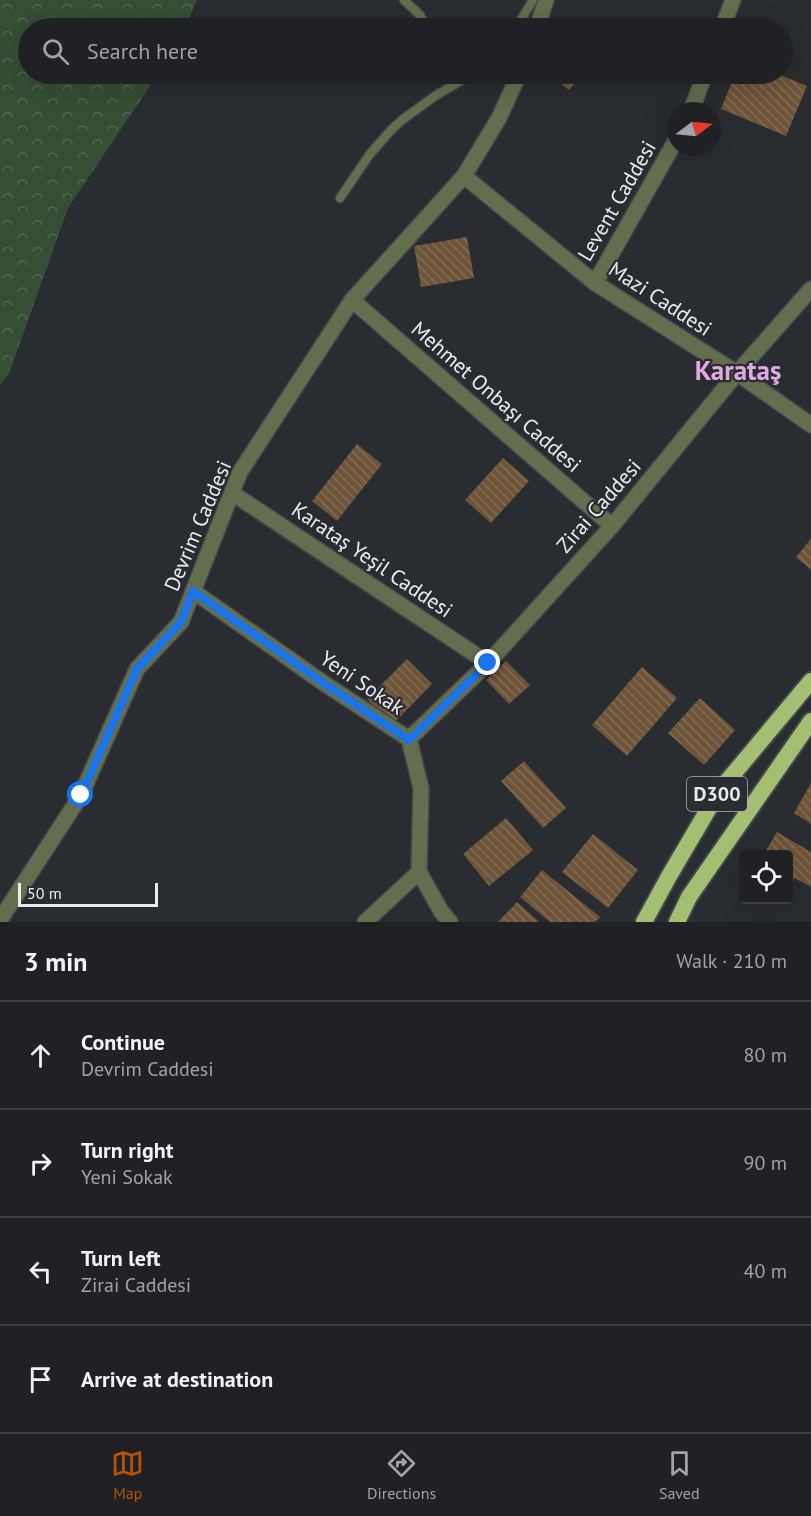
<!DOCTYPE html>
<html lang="en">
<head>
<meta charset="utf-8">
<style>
  body { margin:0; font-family:"PT Sans",sans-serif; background:#2c2e31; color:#f1f3f6 }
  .controls { position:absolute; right:18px; bottom:18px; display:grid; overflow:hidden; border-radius:6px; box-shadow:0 6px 24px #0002 }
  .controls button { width:54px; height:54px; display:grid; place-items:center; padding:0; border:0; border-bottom:2px solid #3c3e41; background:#1f2124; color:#f1f3f6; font:30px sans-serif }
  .compass { position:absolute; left:667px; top:102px; width:54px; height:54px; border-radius:50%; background:#1f2124; box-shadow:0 6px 24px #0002; rotate:74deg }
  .scale { position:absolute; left:18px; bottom:15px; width:140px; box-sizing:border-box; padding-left:6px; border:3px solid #ebecef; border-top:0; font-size:16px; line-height:21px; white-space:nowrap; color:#ebecef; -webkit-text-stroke:4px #292c30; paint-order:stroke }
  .stop { position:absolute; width:18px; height:18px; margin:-14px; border:4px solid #1a73e8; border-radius:50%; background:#fff }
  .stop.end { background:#1a73e8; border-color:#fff; box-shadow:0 2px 6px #0008 }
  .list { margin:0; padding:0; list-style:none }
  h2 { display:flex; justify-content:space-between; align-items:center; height:78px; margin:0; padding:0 24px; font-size:26px }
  h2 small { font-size:20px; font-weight:400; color:#a1a3a6 }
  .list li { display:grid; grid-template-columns:39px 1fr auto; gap:18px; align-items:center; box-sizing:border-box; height:108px; padding:0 24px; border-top:2px solid #3c3e41 }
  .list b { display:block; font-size:22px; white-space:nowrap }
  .list p { margin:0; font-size:20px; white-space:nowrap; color:#a1a3a6 }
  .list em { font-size:20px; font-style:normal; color:#a1a3a6 }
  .icon { flex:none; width:33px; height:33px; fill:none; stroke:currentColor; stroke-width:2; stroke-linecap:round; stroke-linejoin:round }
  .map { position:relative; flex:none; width:811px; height:922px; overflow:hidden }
  .search { position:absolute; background:#1f2124; box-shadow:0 6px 24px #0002; left:18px; right:18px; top:18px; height:66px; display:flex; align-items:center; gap:15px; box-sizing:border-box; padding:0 21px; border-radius:33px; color:#a1a3a6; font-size:22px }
  .sheet { height:510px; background:#1f2124 }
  nav { display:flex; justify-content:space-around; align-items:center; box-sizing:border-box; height:84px; border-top:2px solid #3c3e41; background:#1f2124; font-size:16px; color:#a1a3a6 }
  nav a { display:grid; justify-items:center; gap:3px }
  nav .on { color:#b45309 }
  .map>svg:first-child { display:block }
  .forest { fill:url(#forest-crowns) }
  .building { fill:url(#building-back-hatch) }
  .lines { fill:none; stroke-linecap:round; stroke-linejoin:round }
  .service-casing { stroke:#44474b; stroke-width:11 }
  .minor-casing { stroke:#44474b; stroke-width:18 }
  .tertiary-casing { stroke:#44474b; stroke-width:18 }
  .trunk-casing { stroke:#44474b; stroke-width:20 }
  .service { stroke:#636e4e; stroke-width:8 }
  .minor { stroke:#636e4e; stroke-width:15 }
  .tertiary { stroke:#636e4e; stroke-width:15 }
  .trunk { stroke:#a4be72; stroke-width:16 }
  .route { stroke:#1a73e8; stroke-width:8 }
  .labels { text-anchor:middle; stroke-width:4.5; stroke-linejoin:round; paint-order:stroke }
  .shield { fill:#292c30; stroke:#b1b2b6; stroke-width:1.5 }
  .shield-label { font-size:20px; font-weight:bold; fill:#ebecef }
  .street-label { font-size:21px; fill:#ebecef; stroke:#292c30 }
  .district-label { font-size:27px; font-weight:bold; fill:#e1a8e1; stroke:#292c30 }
</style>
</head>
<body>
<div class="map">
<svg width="811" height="922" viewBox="0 0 811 922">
  <defs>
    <pattern id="forest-crowns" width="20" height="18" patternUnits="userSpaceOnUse" patternTransform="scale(1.5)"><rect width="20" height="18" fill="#354e36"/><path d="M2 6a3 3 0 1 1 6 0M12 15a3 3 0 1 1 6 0" fill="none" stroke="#526853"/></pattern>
    <pattern id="building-back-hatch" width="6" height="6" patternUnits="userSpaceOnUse" patternTransform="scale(1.5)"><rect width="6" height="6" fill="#6e5438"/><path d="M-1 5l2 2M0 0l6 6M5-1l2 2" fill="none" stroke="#836d55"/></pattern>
  </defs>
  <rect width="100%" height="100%" fill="#292c30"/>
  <path class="forest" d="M0,0H197L185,28H28V74H158L68,208L9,374L0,385Z"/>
  <path class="building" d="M548,74H582L569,90Z
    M735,74H778L807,86L786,136L721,109Z
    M467,237L474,278L421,287L414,246Z
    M357,444L382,464L337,521L312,501Z
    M503,458L529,481L491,523L465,500Z
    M811,539V570L796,557Z
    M407,659L432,684L393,724L367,699Z
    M506,661L530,685L509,704L486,680Z
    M642,667L677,698L627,756L592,725Z
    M700,698L735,730L704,765L668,733Z
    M524,761L566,808L543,828L501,781Z
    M811,783V824L794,813Z
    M506,818L533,850L489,886L463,854Z
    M777,832L811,852V887L795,878L788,889V854H764Z
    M593,834L638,870L608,908L562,872Z
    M542,870L600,917L595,922H550L520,897Z
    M517,902L539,922H498Z"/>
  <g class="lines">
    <defs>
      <path id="service" d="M404,0L420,15L426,28
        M516,28L533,0
        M448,74L459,80
        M340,198L370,154L392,129L402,120L435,96L472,74"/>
      <path id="minor" d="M464,176L595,283L737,373L811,425
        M352,300L612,526
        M232,493L488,663
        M193,591L325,684L409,739L421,788L419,872L441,911L450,922
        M409,739L488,663L612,526L737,373L811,289
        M365,922L419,872"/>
      <path id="tertiary" d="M537,28L546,0
        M722,28L733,0
        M691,111L705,74
        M595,283L676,140
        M0,920L81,795L137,669L181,622L240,472L352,300L464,176L499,118L519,74"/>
      <path id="trunk" d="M644,922L668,878L719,791L811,681
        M677,922L689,897L811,721"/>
    </defs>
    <use href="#service" class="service-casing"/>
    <use href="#minor" class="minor-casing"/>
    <use href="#tertiary" class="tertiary-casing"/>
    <use href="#trunk" class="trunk-casing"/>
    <use href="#service" class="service"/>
    <use href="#minor" class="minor"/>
    <use href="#tertiary" class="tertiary"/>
    <use href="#trunk" class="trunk"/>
  </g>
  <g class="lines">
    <path class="route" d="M81,795L137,669L181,622L193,591L325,684L409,740L488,663"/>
  </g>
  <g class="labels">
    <rect class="shield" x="687" y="777" width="60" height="34" rx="4.5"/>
    <g class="shield-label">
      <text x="717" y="801">D300</text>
    </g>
    <g class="street-label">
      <text transform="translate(617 201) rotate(-60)" y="7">Levent Caddesi</text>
      <text transform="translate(660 299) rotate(33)" y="7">Mazi Caddesi</text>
      <text transform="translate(496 397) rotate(41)" y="7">Mehmet Onbaşı Caddesi</text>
      <text transform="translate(599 506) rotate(-49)" y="7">Zirai Caddesi</text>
      <text transform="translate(198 526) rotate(-67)" y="7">Devrim Caddesi</text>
      <text transform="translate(372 560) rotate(34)" y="7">Karataş Yeşil Caddesi</text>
      <text transform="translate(362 683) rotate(34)" y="7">Yeni Sokak</text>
    </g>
    <g class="district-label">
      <text x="738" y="380">Karataş</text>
    </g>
  </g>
</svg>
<div class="controls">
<button><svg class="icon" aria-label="locate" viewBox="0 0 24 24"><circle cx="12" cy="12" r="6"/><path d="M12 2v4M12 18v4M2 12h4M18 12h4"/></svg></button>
</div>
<svg class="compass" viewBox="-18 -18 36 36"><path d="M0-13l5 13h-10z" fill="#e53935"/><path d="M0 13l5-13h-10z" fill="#a1a3a6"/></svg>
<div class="scale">50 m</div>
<div class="stop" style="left:81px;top:795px"></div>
<div class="stop end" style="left:488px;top:663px"></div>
<div class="search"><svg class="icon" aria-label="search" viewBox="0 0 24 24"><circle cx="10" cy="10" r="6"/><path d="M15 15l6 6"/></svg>Search here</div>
</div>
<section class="sheet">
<h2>3 min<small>Walk · 210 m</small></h2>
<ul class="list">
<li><svg class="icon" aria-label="ahead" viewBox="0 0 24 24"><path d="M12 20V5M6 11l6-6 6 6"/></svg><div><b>Continue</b><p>Devrim Caddesi</p></div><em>80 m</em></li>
<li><svg class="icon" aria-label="right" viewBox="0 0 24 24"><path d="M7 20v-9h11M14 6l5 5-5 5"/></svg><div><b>Turn right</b><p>Yeni Sokak</p></div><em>90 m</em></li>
<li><svg class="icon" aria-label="left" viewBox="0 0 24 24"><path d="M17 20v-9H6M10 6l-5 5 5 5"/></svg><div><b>Turn left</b><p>Zirai Caddesi</p></div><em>40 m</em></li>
<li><svg class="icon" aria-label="arrive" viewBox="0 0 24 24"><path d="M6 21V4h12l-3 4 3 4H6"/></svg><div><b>Arrive at destination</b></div></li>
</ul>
</section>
<nav>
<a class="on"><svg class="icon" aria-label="map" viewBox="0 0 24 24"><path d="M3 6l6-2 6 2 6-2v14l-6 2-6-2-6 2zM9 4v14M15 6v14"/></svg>Map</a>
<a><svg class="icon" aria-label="directions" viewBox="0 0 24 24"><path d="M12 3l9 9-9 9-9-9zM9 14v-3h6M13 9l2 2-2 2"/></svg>Directions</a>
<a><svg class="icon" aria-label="saved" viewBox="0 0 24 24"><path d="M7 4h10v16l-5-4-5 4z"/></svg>Saved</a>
</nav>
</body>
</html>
